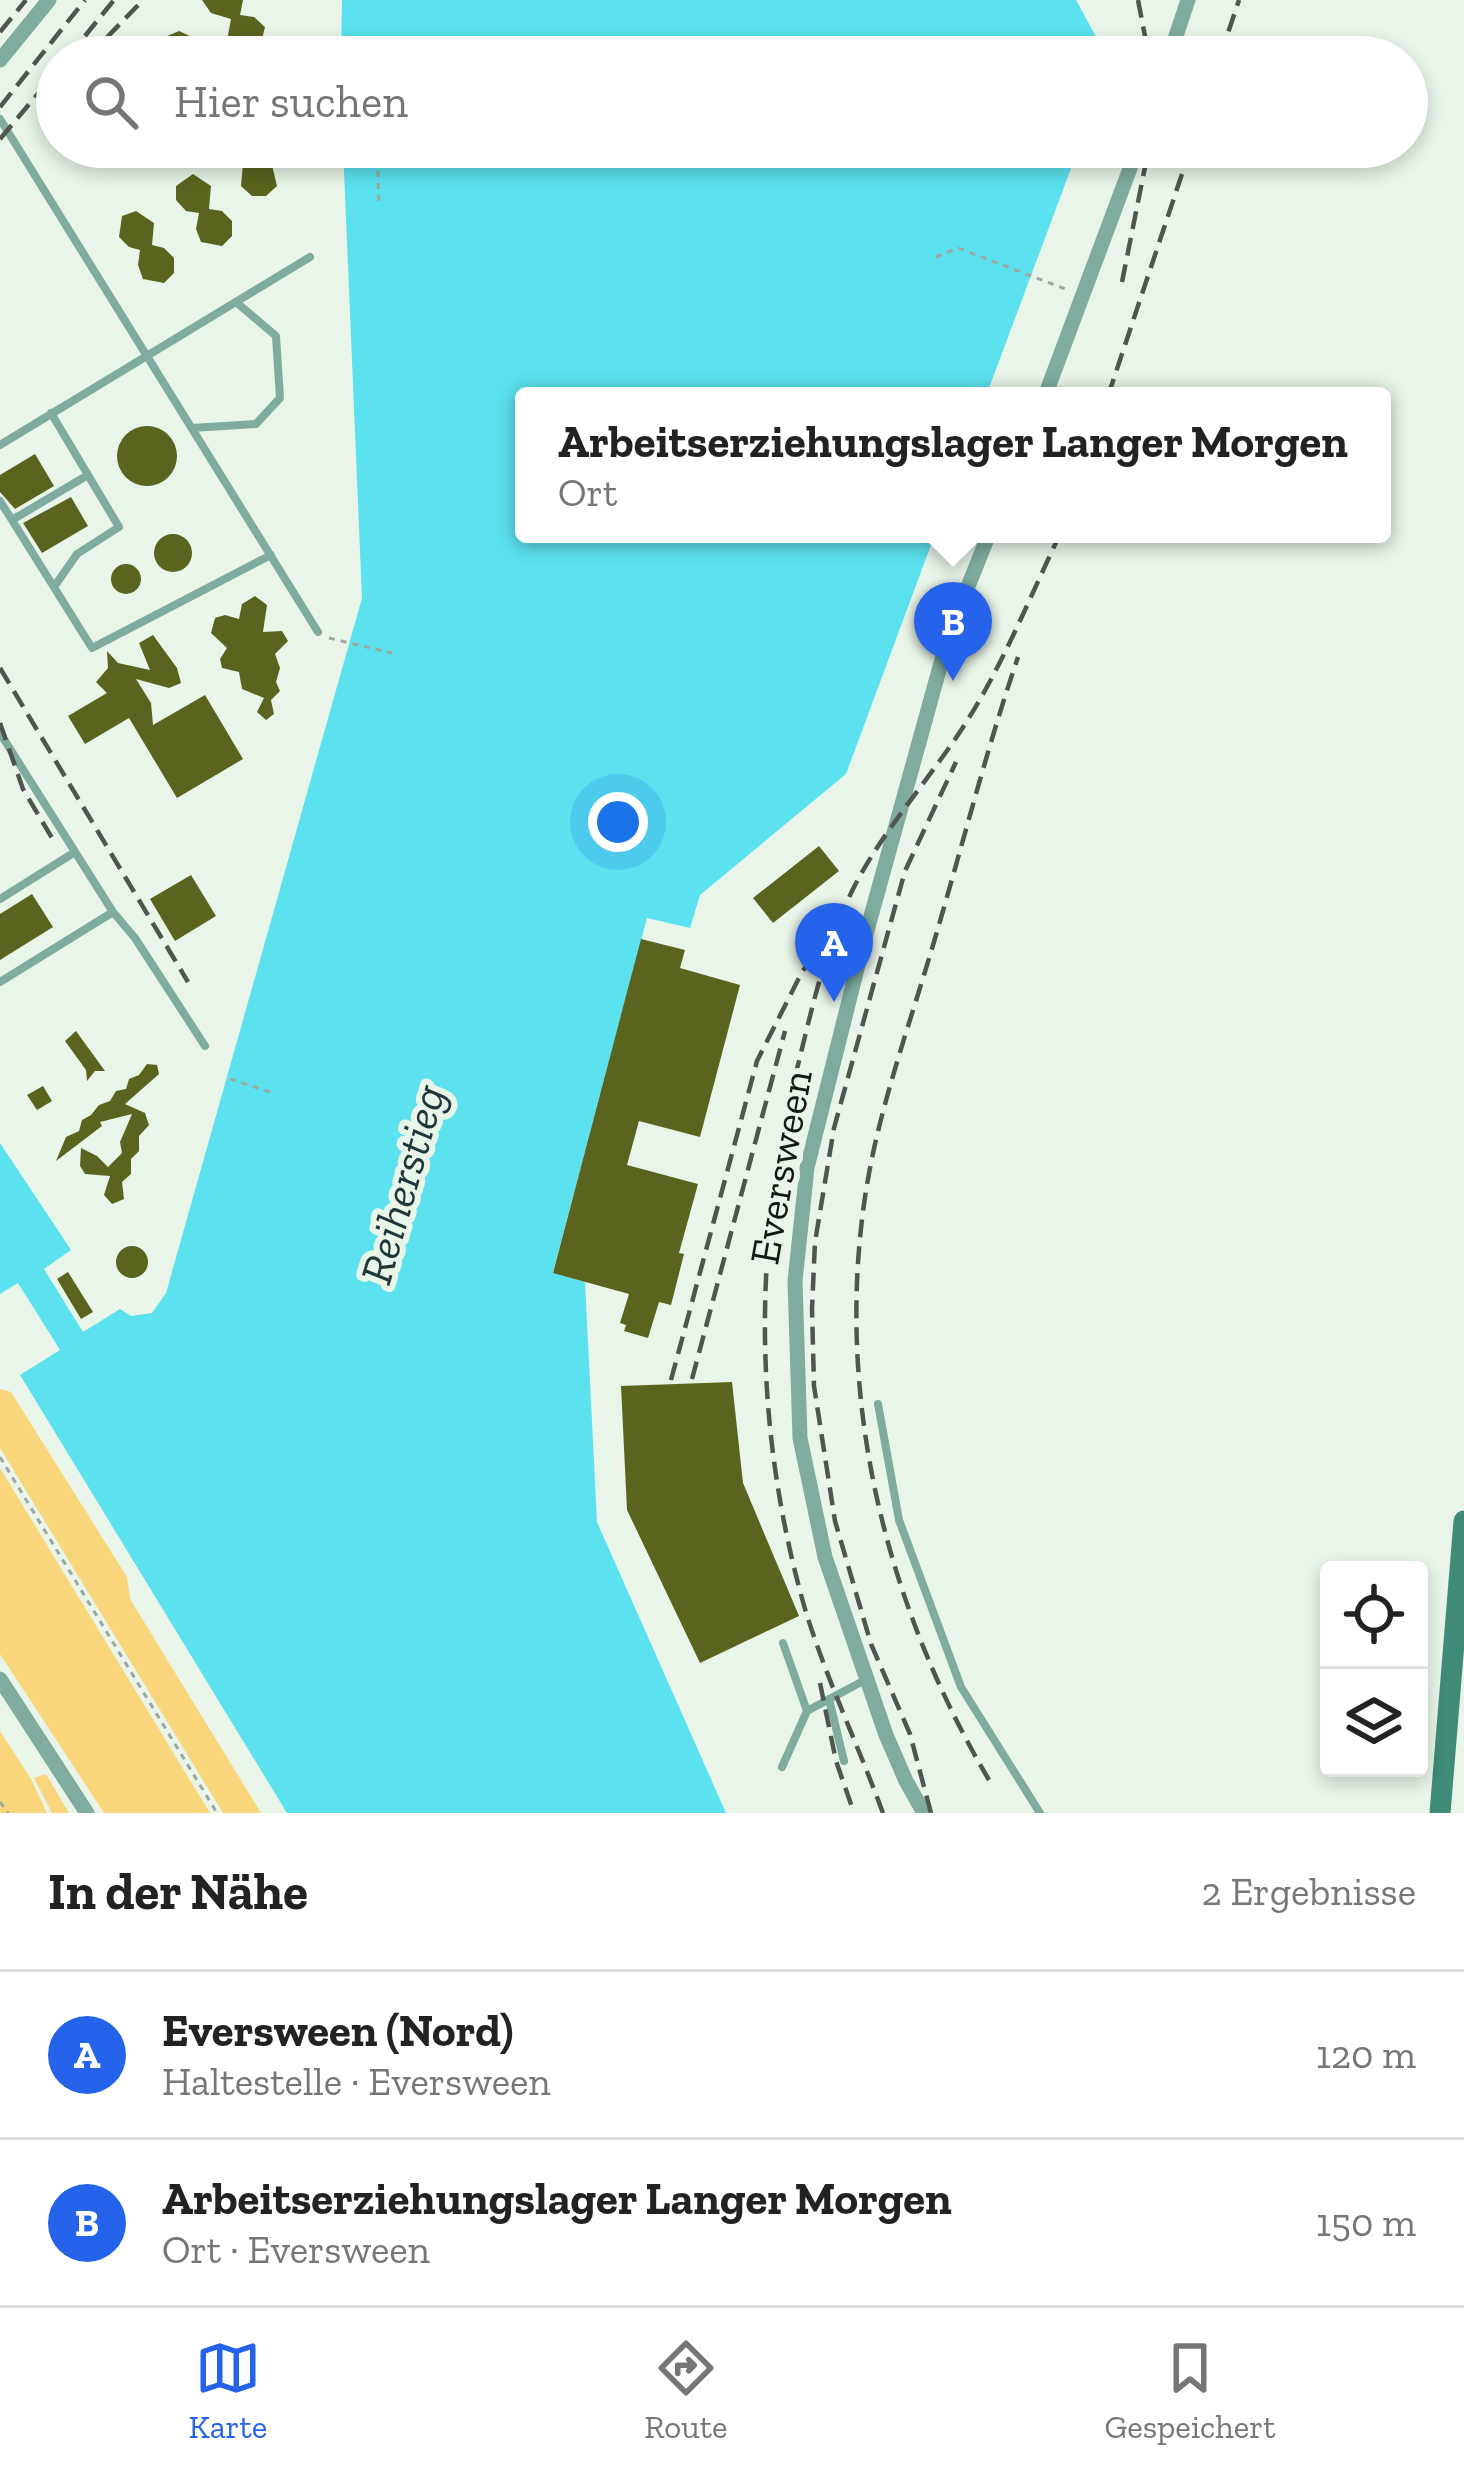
<!DOCTYPE html>
<html lang="de">
<head>
<meta charset="utf-8">
<style>
  body { margin:0; font-family:"Zilla Slab",serif; background:#f2f2f2; color:#222 }
  .controls { position:absolute; right:36px; bottom:36px; display:grid; overflow:hidden; border-radius:12px; box-shadow:0 6px 18px #0003 }
  .controls button { width:108px; height:108px; display:grid; place-items:center; padding:0; border:0; border-bottom:3px solid #e0e0e0; background:#fff; color:#222; font:60px sans-serif }
  .you { position:absolute; left:618px; top:822px; width:42px; height:42px; margin:-30px; border:9px solid #fff; border-radius:50%; background:#1a73e8; box-shadow:0 0 0 18px #1a73e833 }
  .badge { display:grid; place-items:center; width:78px; height:78px; border-radius:50%; background:#2563eb; color:#fff; font-size:39px; font-weight:700 }
  .pin { position:absolute; translate:-50% -99px; filter:drop-shadow(0 3px 6px #0008) }
  .pin::after { content:''; position:absolute; top:63px; width:42px; height:36px; background:inherit; clip-path:polygon(0 0,100% 0,50% 100%) }
  .popup { position:absolute; left:515px; top:387px; width:876px; height:156px; box-sizing:border-box; display:grid; place-content:center; border-radius:12px; background:#fff; filter:drop-shadow(0 3px 9px #0005); font-size:39px; white-space:nowrap; color:#767676 }
  .popup b { font-size:45px; color:#222 }
  .popup::after { content:''; position:absolute; left:50%; top:100%; margin-left:-24px; border:24px solid transparent; border-top-color:#fff }
  .list { margin:0; padding:0; list-style:none }
  h2 { display:flex; justify-content:space-between; align-items:center; height:156px; margin:0; padding:0 48px; font-size:51px }
  h2 small { font-size:39px; font-weight:400; color:#767676 }
  .list li { display:grid; grid-template-columns:78px 1fr auto; gap:36px; align-items:center; box-sizing:border-box; height:168px; padding:0 48px; border-top:3px solid #e0e0e0 }
  .list b { display:block; font-size:45px; white-space:nowrap }
  .list p { margin:0; font-size:39px; white-space:nowrap; color:#767676 }
  .list em { font-size:39px; font-style:normal; color:#767676 }
  .icon { flex:none; width:66px; height:66px; fill:none; stroke:currentColor; stroke-width:2; stroke-linecap:round; stroke-linejoin:round }
  .map { position:relative; flex:none; width:1464px; height:1813px; overflow:hidden }
  .search { position:absolute; background:#fff; box-shadow:0 6px 18px #0003; left:36px; right:36px; top:36px; height:132px; display:flex; align-items:center; gap:30px; box-sizing:border-box; padding:0 42px; border-radius:66px; color:#767676; font-size:45px }
  .sheet { height:492px; background:#fff }
  nav { display:flex; justify-content:space-around; align-items:center; box-sizing:border-box; height:168px; border-top:3px solid #e0e0e0; background:#fff; font-size:33px; color:#767676 }
  nav a { display:grid; justify-items:center; gap:6px }
  nav .on { color:#2563eb }
  .map>svg:first-child { display:block }
  .green { fill:#f9d67c }
  .water { fill:#5be2ee }
  .building { fill:#5a641e }
  .lines { fill:none; stroke-linecap:round; stroke-linejoin:round }
  .path { stroke:#9fa89f; stroke-width:3; stroke-dasharray:6 6; stroke-linecap:butt }
  .service { stroke:#7fac9f; stroke-width:8 }
  .minor { stroke:#7fac9f; stroke-width:15 }
  .secondary { stroke:#408a78; stroke-width:21 }
  .rail { stroke:#4f564f; stroke-width:4.5; stroke-dasharray:18 9; stroke-linecap:butt }
  .labels { text-anchor:middle; stroke-width:12; stroke-linejoin:round; paint-order:stroke }
  .street-label { font-size:42px; fill:#151915; stroke:#e9f5e9 }
  .water-label { font-size:45px; font-style:italic; fill:#1f3739; stroke:#e9f5e9 }
</style>
</head>
<body>
<div class="map">
<svg width="1464" height="1813" viewBox="0 0 1464 1813">
  <rect width="100%" height="100%" fill="#e9f5e9"/>
  <path class="green" d="M0,1389L11,1392L127,1577L130,1599L261,1813H223L0,1448Z
    M0,1468L210,1813H104L0,1654Z
    M0,1731L31,1779L47,1813H0Z
    M46,1774L69,1813H52L34,1778Z"/>
  <path class="water" d="M342,0H1076L1107,57H341Z
    M343,147H1079L986,396H524V534H935L846,774L700,895L690,928L647,918L553,1272L585,1282L597,1522L726,1813H287L20,1375L60,1350L18,1283L0,1294V1143L71,1250L44,1269L83,1332L120,1309L131,1316L152,1313L166,1293L362,598Z"/>
  <path class="building" d="M202,0H243L240,15L254,17L265,27L260,48L247,54L233,48L228,35L231,19L211,13Z
    M179,31L192,37L197,57H161L165,37Z
    M209,147H254L252,158L272,165L277,186L266,196H252L241,186L243,163L228,160Z
    M193,174L211,186L209,209L222,211L232,221V236L222,246L201,242L196,229L199,213L186,211L176,200V186Z
    M136,211L154,223L152,245L164,248L174,258V273L164,283L143,279L138,265L140,250L129,247L119,237L122,216Z
    M117 456a30 30 0 1 1 60 0a30 30 0 1 1-60 0Z
    M35,454L54,486L15,509L0,492V475Z
    M71,497L88,526L42,553L23,523Z
    M154 553a19 19 0 1 1 38 0a19 19 0 1 1-38 0Z
    M111 579a15 15 0 1 1 30 0a15 15 0 1 1-30 0Z
    M255,596L267,605L263,632L282,631L288,641L275,654L280,668L276,682L280,691L271,700L274,714L266,720L257,712L264,698L242,689L239,672L222,668L220,659L227,648L211,633L215,618L225,615L239,619L242,604Z
    M153,635L177,668L181,683L169,688L136,679L151,703L153,725L205,695L243,759L177,798L129,718L85,744L68,716L107,693L96,682L108,668L107,651L118,663L150,670L139,643Z
    M819,846L839,871L773,923L753,898Z
    M191,875L216,916L175,941L150,899Z
    M32,894L53,927L0,960V914Z
    M641,939L685,950L680,968L740,985L700,1137L639,1121L627,1165L698,1184L679,1253L684,1254L671,1305L659,1302L648,1338L624,1331L626,1325L620,1323L629,1294L553,1273Z
    M76,1031L105,1071H95L87,1081L86,1070L65,1041Z
    M147,1064L157,1065L159,1074L125,1104L145,1113L149,1125L139,1136V1151L131,1159V1174L122,1182L124,1199L112,1204L104,1195L110,1176L85,1174L80,1166L81,1148L97,1156L108,1167L122,1153L120,1142L132,1114L100,1122L102,1126L56,1161L66,1137L79,1131L82,1120L91,1115L99,1105L110,1101L116,1091L126,1089L129,1079L139,1075Z
    M43,1086L52,1101L37,1110L27,1095Z
    M116 1262a16 16 0 1 1 32 0a16 16 0 1 1-32 0Z
    M68,1272L93,1312L81,1319L57,1279Z
    M732,1382L743,1483L799,1616L700,1663L627,1510L621,1386Z"/>
  <g class="lines">
    <path class="path" d="M377,147L379,207
      M936,257L958,248L1068,290
      M329,638L392,653
      M230,1079L273,1093
      M0,1457L217,1813
      M0,1802L8,1813"/>
    <path class="service" d="M0,119L318,632
      M51,413L119,527L77,554L54,587
      M192,428L256,424L280,398L276,336L236,302
      M0,445L310,257
      M0,501L92,648L271,555
      M12,520L88,475
      M0,733L113,912L135,938L205,1046
      M0,899L75,852
      M0,982L113,912
      M878,1404L899,1520L961,1687L1040,1813
      M783,1643L807,1711
      M829,1699L844,1761
      M782,1767L807,1711L865,1680"/>
    <path class="minor" d="M1169,57L1188,0
      M0,60L49,0
      M1045,396L1138,147
      M0,1679L87,1813
      M924,1813L906,1781L886,1735L825,1557L800,1438L795,1281L807,1168L863,945L949,634L989,534"/>
    <path class="secondary" d="M1440,1813L1464,1521"/>
    <path class="rail" d="M1138,0L1149,57
      M0,32L26,0
      M68,57L114,0
      M88,57L143,0
      M1220,57L1239,0
      M0,107L85,0
      M0,139L57,71
      M1122,282L1149,147
      M1108,396L1191,147
      M0,668L188,982
      M0,723L23,789L55,843
      M692,1379L785,1031
      M671,1380L757,1061L802,972L824,941
      M820,1683L836,1761L854,1813
      M989,1780C877,1590 826,1362 875,1144C891,1074 916,1004 936,935C963,843 987,748 1018,657
      M883,1813C858,1745 826,1678 805,1609C754,1431 752,1248 797,1069C812,1008 826,944 854,887C885,827 931,778 967,721C1004,662 1030,597 1060,534
      M931,1813L910,1734L871,1644L835,1521L814,1386L812,1309L815,1242L834,1128L905,871L956,762"/>
  </g>
  <g class="labels">
    <g class="street-label">
      <text transform="translate(780 1167) rotate(-80)" y="15">Eversween</text>
    </g>
    <g class="water-label">
      <text transform="translate(402 1184) rotate(-74)" y="16">Reiherstieg</text>
    </g>
  </g>
</svg>
<div class="controls">
<button><svg class="icon" aria-label="locate" viewBox="0 0 24 24"><circle cx="12" cy="12" r="6"/><path d="M12 2v4M12 18v4M2 12h4M18 12h4"/></svg></button>
<button><svg class="icon" aria-label="layers" viewBox="0 0 24 24"><path d="M12 4l9 5-9 5-9-5zM3 14l9 5 9-5"/></svg></button>
</div>
<div class="you"></div>
<div class="pin badge" style="left:834px;top:1002px">A</div>
<div class="pin badge" style="left:953px;top:681px">B</div>
<div class="popup"><b>Arbeitserziehungslager Langer Morgen</b>Ort</div>
<div class="search"><svg class="icon" aria-label="search" viewBox="0 0 24 24"><circle cx="10" cy="10" r="6"/><path d="M15 15l6 6"/></svg>Hier suchen</div>
</div>
<section class="sheet">
<h2>In der Nähe<small>2 Ergebnisse</small></h2>
<ul class="list">
<li><span class="badge">A</span><div><b>Eversween (Nord)</b><p>Haltestelle · Eversween</p></div><em>120 m</em></li>
<li><span class="badge">B</span><div><b>Arbeitserziehungslager Langer Morgen</b><p>Ort · Eversween</p></div><em>150 m</em></li>
</ul>
</section>
<nav>
<a class="on"><svg class="icon" aria-label="map" viewBox="0 0 24 24"><path d="M3 6l6-2 6 2 6-2v14l-6 2-6-2-6 2zM9 4v14M15 6v14"/></svg>Karte</a>
<a><svg class="icon" aria-label="directions" viewBox="0 0 24 24"><path d="M12 3l9 9-9 9-9-9zM9 14v-3h6M13 9l2 2-2 2"/></svg>Route</a>
<a><svg class="icon" aria-label="saved" viewBox="0 0 24 24"><path d="M7 4h10v16l-5-4-5 4z"/></svg>Gespeichert</a>
</nav>
</body>
</html>
